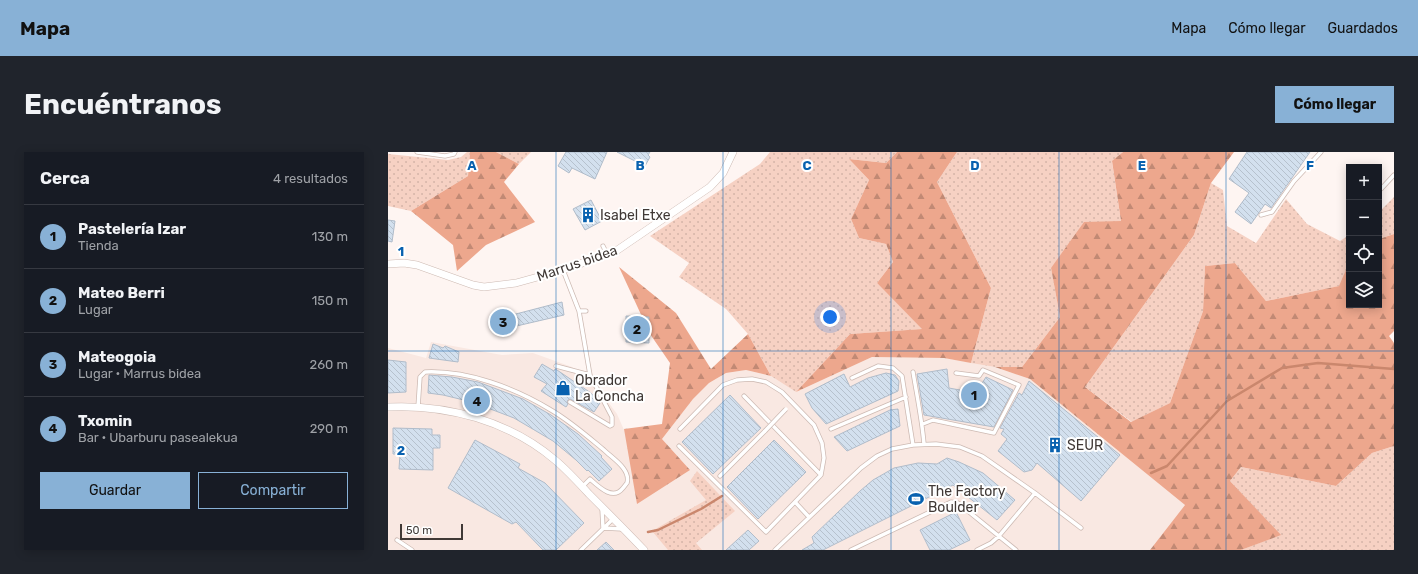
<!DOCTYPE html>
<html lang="es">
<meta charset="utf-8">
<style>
body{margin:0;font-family:Rubik,sans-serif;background:#20242c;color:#f1f3f6}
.controls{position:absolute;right:12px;top:12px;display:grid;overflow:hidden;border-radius:0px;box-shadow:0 2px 10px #0003}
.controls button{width:36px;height:36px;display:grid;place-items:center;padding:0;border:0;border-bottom:1px solid #363941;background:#171b24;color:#f1f3f6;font:20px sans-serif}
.scale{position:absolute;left:12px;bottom:10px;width:63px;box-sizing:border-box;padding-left:4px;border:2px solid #403936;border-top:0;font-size:11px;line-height:14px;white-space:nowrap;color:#403936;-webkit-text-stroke:3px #fff;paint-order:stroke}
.you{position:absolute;left:442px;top:165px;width:14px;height:14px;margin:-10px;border:3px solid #fff;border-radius:50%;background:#1a73e8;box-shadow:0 0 0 6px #1a73e833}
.badge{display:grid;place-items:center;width:26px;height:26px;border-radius:50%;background:#88b1d6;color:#111;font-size:13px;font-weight:700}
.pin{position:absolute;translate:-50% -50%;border:2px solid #fff;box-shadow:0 1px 4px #0006}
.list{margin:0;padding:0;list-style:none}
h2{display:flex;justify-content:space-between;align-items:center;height:52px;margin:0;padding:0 16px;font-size:17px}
h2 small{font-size:13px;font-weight:400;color:#9ea1a6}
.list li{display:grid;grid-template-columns:26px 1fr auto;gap:12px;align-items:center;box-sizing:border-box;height:64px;padding:0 16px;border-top:1px solid #363941}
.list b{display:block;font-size:15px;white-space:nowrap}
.list p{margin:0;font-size:13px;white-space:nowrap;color:#9ea1a6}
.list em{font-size:13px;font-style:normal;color:#9ea1a6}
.actions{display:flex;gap:8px;padding:12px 16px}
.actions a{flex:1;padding:9px 0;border:1px solid #88b1d6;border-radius:0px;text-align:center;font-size:14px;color:#88b1d6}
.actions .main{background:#88b1d6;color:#111}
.icon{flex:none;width:22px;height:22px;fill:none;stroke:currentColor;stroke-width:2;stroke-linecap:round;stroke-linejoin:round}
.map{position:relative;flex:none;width:1006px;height:398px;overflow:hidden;border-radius:0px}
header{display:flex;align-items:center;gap:24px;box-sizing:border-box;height:56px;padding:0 20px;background:#88b1d6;color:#111}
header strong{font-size:19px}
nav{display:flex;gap:22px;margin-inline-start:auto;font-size:14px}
.intro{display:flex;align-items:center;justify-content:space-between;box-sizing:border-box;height:96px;padding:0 24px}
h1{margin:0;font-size:28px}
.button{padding:10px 18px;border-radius:0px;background:#88b1d6;color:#111;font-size:14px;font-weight:700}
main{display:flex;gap:24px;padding:0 24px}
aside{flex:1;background:#171b24;border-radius:0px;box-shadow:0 2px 10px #0003}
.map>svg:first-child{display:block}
.built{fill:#f9e8e2}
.grass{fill:url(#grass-dots)}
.forest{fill:url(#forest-firs)}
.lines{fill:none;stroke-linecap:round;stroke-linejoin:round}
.stream{stroke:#ca876d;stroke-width:2.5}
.building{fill:url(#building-back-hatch);stroke:#b0bcca}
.lane-casing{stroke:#cdbab3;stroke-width:5}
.street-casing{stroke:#cdbab3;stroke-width:8}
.lane{stroke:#fff;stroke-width:3.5}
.street{stroke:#fff;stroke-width:7}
.lane-bridge-casing{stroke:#cdbab3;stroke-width:5;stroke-linecap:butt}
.lane-bridge{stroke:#fff;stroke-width:3.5}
.grid{fill:none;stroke:#0861af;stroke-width:1;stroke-opacity:0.55}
.labels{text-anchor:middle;stroke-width:4;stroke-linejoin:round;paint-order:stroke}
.poi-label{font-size:14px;fill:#403936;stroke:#fff;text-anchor:start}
.street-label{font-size:14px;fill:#403936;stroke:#fff}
.grid-label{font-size:13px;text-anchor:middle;font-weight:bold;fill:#0861af;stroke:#fff;stroke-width:4;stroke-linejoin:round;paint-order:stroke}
</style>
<header>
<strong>Mapa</strong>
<nav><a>Mapa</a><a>Cómo llegar</a><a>Guardados</a></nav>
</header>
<div class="intro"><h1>Encuéntranos</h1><a class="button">Cómo llegar</a></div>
<main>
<aside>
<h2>Cerca<small>4 resultados</small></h2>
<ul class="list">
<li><span class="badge">1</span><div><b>Pastelería Izar</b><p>Tienda</p></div><em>130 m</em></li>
<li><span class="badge">2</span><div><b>Mateo Berri</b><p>Lugar</p></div><em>150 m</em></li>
<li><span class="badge">3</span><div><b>Mateogoia</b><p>Lugar · Marrus bidea</p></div><em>260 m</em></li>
<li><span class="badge">4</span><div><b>Txomin</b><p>Bar · Ubarburu pasealekua</p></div><em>290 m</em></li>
</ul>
<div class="actions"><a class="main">Guardar</a><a>Compartir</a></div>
</aside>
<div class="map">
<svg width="1006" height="398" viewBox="0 0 1006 398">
<defs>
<pattern id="grass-dots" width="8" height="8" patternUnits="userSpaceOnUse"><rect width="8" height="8" fill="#f6d1c3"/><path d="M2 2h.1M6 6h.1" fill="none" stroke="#d4b4a8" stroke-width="1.8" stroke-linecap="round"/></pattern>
<pattern id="forest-firs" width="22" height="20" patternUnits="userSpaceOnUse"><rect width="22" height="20" fill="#eda78d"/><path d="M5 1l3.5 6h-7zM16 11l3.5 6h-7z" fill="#c18974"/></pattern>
<pattern id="building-back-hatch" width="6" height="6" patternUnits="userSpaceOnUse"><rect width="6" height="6" fill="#d3e0ee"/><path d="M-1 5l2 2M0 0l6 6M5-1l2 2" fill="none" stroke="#b6c1cd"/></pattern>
</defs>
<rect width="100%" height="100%" fill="#fef5f2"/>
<!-- built -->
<path class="built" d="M43,190l71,13 31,-2 39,14 22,16 23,31 7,16 66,40 -28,-31 31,-40 16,-16 17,-10 20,-3 25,6 25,16 76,-35 72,1 51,9 35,12 155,126 -35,45h-762v-202l38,10z"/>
<!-- grass -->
<path class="grass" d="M79,0h3l-2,24 -57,35 -23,-5v-52l60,6 13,-3z
M108,0h35l-12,12z
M382,0h127l-11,11 -37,-4 20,21 -18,39 8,19 27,6 7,18 -16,21 46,46 -73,5 -54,58 -25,-16 -23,-42 -22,-25 -47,-32 10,-14 -39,-27 110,-72z
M569,0h166l-11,10 9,59 -70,47 9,49 -38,50h-27l-24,-4 20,-75 -54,-106z
M823,31l12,7 4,36 29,17 30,-44 21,25 33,17 9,-6v28l-9,23 -74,15 -31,-38 -30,3 -2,45 -33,92 -38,19 -47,-35 109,-152z
M1006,45v37l-15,5v-27z
M1006,294v104h-153l39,-15 -50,-54 11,-14 95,19 36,-33z
M309,319l38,40 -39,32 6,7h-34l-16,-19 54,-31 -16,-19z"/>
<!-- forest -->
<path class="forest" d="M82,0h26l23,12 -15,18 31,40 -49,23 -29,26 -4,-26 -42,-34 57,-35z
M509,0h60l-20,30 54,106 -20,75 -27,-5 -72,-1 -76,35 54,-58 72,-5 -45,-46 16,-21 -7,-18 -27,-6 -8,-19 18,-39 -20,-21 37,4z
M735,0h111l-23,31 -17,52 -109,152 46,35 39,-19 33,-92 2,-45 30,-3 31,38 73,-15 10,-23v42h30v-66l15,-5v97l-5,5 5,7v103l-22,7 -36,33 -95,-19 -11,14 51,54 -40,15h-91l35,-45 -155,-126 -35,-12h27l38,-50 -9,-49 33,-46 37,-1 -9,-60z
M231,115l57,46 35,56 37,-35 23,42 -25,-6 -20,3 -17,10 -16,16 -31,40 28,31 -53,34 -13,-75 38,-5 8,-61 -20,-29z"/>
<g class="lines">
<!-- stream -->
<path class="stream" d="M763,321l16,-7 60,-65 55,-33 36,-5 76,6
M260,380l10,-2 43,-21 21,-13"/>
</g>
<!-- building -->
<path class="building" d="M178,0h41l-12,27 -23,-11 -3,5 -11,-7z
M229,0h33l-2,3 2,2 -5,9z
M859,0h63l-39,56 -6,-4 -14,20 -16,-12 14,-19 -20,-14z
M203,48l11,21 -17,9 -12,-21z
M0,68l7,1 -3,21 -4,-1z
M174,150l2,13 -69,16 -3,-13 20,-3z
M238,164l23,1v26l-23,-1z
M45,192l10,4 2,-2 14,6 -1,10 -29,-4z
M0,208l18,2v30l-18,1z
M154,212l12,7 1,-2 2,1 34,23 9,10 -6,9 -24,-13 -3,2 1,3 -2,3 -25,-16 6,-7 -13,-7z
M559,217l2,19 27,5 10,-16 27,13 -19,37 -70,-12 -7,-41z
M498,221l9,2 4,6 -1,10 -72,33 -14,-16 -7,-14 39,-20 6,13 18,-9z
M41,223l23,2 26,5 45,17 28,16 27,19 24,22 -1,1 11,12 -13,12 -11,-11 -1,1 -11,-11 -23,-19 -39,-23 -42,-16 -29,-7 -15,-2z
M641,229l91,74 -39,46 -44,-38 -5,7 -8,2 -26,-21 9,-12 -6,-5 3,-5 -4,-1 19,-35 3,2z
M342,243l31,33 -48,46 -31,-32z
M510,257l2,17 -53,25 -13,-14 56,-27z
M5,276l39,1v6h8v13h-7v22l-34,-1 1,-15h-7z
M87,288l45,24 -2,4 27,15 39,40 -28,27h-13l-27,-28 -4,2 -64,-36z
M386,288l32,32 -48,47 -31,-32z
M559,306l12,4 24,11 32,27 -18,20 -44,-35 -130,65h-21l12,-7 -2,-6 48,-46 13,-11 21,-12 24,-5 19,1z
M568,360l14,28 -21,10h-19l-10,-20z
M360,378l11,11 -10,9h-23z
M218,390l8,8h-17z"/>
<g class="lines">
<defs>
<path id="lane" d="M29,0l28,4 9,-2 1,-2
M991,37h2l13,-14
M873,63l11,-3 22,-31 27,-29
M215,94l4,8
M175,118l16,41 11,64 22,42v8l-2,1 -40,-24
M191,159h7
M168,214l34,9
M525,220c4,24 9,48 11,72
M464,226l26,-12 15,2 9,8 11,69
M30,255l2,-30 5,-5c42,-2 90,16 126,38 19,11 36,26 53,40 8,8 27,19 23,33 -1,1 -3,4 -4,5 -10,13 -24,-1 -33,-9l-8,8
M535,272l10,-4 61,13 25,-48 -36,-15 -4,6 -23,-3
M292,277l43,-44 14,-5 15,-1 14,3 16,10 32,33 8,18 2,15 -3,17
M443,277l75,-32
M291,294l87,86 55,-57 -77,-79
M332,324l45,-45
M407,350l14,15
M214,357l1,19
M215,376l19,1
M9,388l15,10
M193,398l32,-31
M387,398l86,-82 16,-12 15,-7 21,-4 23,-1 24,3 22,9 53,37 46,35
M463,398l100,-48 7,1 58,47
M589,398l14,-7 8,-7 36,-43"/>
<path id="street" d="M0,112l16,-1 13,2 56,20 11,2 32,-4 47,-13 53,-19 94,-64 13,-14 10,-21
M0,255c59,-3 121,14 167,53 12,10 23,22 34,34 19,19 37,37 55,56"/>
</defs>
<!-- lane casing -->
<use href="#lane" class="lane-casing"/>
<!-- street casing -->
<use href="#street" class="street-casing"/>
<!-- lane -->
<use href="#lane" class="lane"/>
<!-- street -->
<use href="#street" class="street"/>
<defs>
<path id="lane-bridge" d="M377,279l21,-22"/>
</defs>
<!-- lane-bridge casing -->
<use href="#lane-bridge" class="lane-bridge-casing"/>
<!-- lane-bridge -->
<use href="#lane-bridge" class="lane-bridge"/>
</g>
<!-- grid -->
<path class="grid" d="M168,0v398M335,0v398M503,0v398M671,0v398M838,0v398M0,199h1006"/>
<!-- icons -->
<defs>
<symbol id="building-bare" viewBox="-9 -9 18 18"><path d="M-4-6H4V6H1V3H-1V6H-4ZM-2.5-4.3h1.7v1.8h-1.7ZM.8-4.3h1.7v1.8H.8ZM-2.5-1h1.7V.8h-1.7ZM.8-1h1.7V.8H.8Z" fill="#0861af" stroke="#fff" stroke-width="2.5" paint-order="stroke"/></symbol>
<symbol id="shop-bare" viewBox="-9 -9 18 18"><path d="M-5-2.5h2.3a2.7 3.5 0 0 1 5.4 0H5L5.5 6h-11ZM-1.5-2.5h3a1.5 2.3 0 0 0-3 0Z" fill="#0861af" stroke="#fff" stroke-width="2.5" paint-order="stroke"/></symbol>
<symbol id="stadium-bare" viewBox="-9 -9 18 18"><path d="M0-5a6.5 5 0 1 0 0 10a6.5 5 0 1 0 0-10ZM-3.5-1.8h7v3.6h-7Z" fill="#0861af" stroke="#fff" stroke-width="2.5" paint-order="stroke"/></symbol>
</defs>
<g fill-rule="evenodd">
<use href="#building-bare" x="189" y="52" width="22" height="22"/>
<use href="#shop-bare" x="164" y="225" width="22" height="22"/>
<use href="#building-bare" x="656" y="282" width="22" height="22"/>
<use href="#stadium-bare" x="517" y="336" width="22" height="22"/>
</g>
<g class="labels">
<!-- poi labels -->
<g class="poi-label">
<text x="212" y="68">Isabel Etxe</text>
<text x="187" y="233">Obrador<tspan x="187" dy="16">La Concha</tspan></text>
<text x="679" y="298">SEUR</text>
<text x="540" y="344">The Factory<tspan x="540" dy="16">Boulder</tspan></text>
</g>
<!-- street labels -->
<g class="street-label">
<text transform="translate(189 111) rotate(-19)" y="5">Marrus bidea</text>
</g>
</g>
<g class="grid-label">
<text x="84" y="18">A</text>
<text x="252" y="18">B</text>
<text x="419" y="18">C</text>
<text x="587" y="18">D</text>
<text x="754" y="18">E</text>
<text x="922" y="18">F</text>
<text x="13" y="104">1</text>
<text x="13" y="303">2</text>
</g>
</svg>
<div class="controls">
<button>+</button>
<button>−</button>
<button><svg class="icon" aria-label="locate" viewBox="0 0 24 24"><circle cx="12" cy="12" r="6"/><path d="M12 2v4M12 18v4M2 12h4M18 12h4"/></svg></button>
<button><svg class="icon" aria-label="layers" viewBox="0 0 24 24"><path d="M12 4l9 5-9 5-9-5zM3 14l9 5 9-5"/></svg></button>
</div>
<div class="scale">50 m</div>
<div class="you"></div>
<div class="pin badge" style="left:586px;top:243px">1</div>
<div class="pin badge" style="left:249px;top:177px">2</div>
<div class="pin badge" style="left:115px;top:170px">3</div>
<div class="pin badge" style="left:89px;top:249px">4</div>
</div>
</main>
